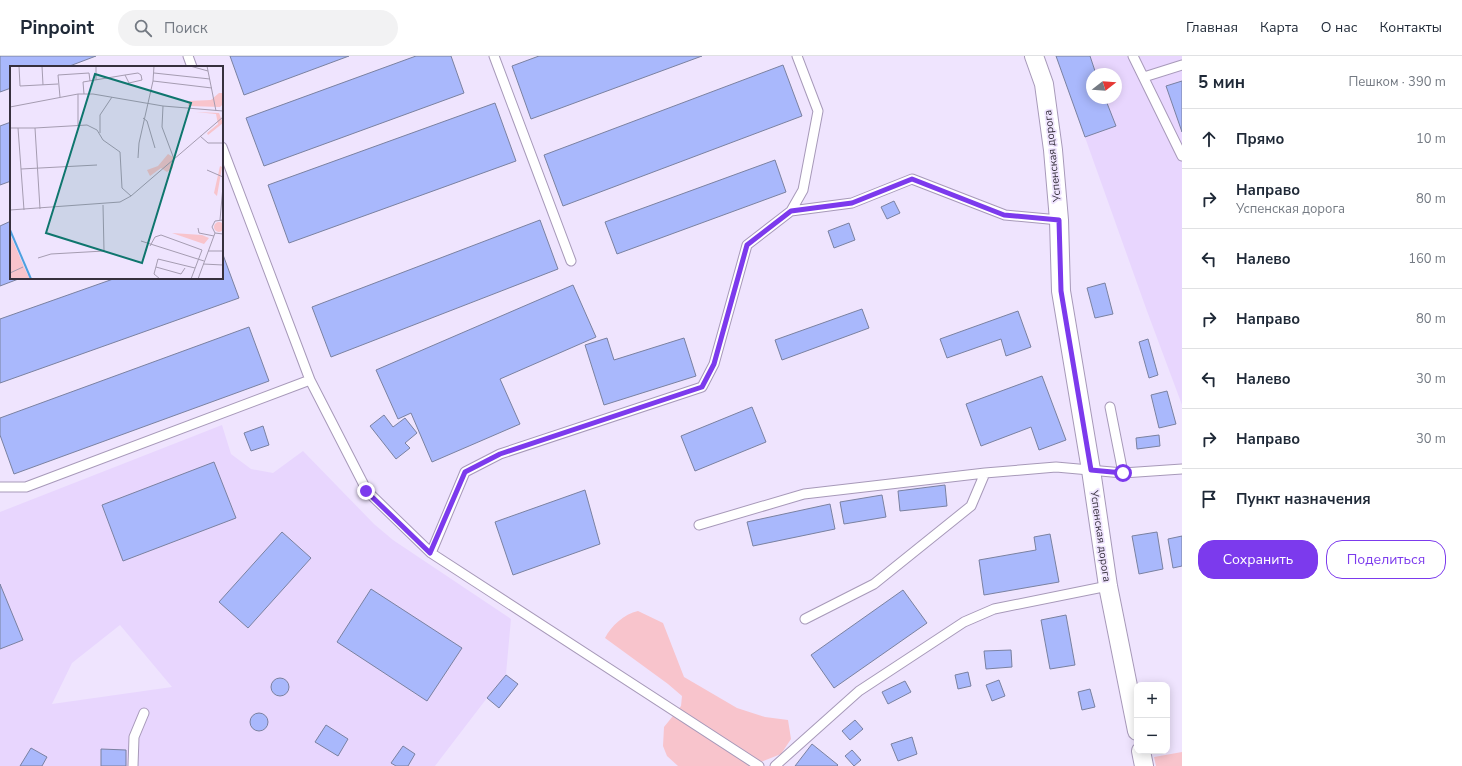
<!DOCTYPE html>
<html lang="ru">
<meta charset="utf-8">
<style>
body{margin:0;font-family:"Nunito Sans",sans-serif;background:#f2f2f3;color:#1f2937}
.controls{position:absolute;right:12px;bottom:12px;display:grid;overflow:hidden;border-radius:8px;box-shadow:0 2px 10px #0003}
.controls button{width:36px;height:36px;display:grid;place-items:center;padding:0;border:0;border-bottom:1px solid #e0e1e3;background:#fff;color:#1f2937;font:20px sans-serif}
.compass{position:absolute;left:1086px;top:12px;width:36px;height:36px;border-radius:50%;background:#fff;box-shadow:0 2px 10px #0003;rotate:73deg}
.stop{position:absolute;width:12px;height:12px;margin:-9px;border:3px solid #7c3aed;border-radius:50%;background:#fff}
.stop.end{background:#7c3aed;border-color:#fff;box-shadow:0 1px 4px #0008}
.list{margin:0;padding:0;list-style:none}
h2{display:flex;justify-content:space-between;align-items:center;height:52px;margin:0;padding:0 16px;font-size:17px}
h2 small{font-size:13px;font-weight:400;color:#747a83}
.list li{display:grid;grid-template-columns:26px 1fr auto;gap:12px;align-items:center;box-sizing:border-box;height:60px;padding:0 16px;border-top:1px solid #e0e1e3}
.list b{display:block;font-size:15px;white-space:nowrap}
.list p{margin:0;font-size:13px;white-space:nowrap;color:#747a83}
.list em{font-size:13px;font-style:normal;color:#747a83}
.actions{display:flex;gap:8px;padding:12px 16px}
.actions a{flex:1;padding:9px 0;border:1px solid #7c3aed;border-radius:16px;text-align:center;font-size:14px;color:#7c3aed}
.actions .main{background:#7c3aed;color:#fff}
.icon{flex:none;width:22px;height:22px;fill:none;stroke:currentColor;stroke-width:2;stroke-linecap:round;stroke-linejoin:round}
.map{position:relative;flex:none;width:1182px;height:710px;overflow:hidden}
header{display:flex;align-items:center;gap:24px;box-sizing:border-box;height:56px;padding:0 20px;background:#fff;border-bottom:1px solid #e0e1e3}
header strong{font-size:19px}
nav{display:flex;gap:22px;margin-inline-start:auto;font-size:14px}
.search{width:280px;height:36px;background:#f2f2f3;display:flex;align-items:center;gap:10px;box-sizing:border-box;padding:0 14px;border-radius:22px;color:#747a83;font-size:15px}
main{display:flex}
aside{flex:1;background:#fff}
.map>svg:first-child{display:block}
.built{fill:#e8d6fe;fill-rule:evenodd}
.green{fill:#f8c4cc}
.building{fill:#a9b8fc;stroke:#7a81a0}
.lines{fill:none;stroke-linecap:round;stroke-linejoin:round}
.service-casing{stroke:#a799b9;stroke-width:11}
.minor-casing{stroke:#a799b9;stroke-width:20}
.service{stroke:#fff;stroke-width:9}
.minor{stroke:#fff;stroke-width:18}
.route{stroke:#7c3aed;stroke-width:5}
.labels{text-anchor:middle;stroke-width:3.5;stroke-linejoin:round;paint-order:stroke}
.street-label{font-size:11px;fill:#36303d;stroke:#efe4fe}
.inset-river{fill:none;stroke:#4da0df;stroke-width:2}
.inset-road{fill:none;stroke:#a59cb1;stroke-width:1}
.view{fill:#0f766e;fill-opacity:0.15;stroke:#0f766e;stroke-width:2}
.inset-edge{fill:none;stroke:#36303d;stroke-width:2}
</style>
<header>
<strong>Pinpoint</strong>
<div class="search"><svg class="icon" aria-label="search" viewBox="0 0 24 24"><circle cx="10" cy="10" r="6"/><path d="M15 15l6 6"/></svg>Поиск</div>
<nav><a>Главная</a><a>Карта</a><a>О нас</a><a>Контакты</a></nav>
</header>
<main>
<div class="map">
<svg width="1182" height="710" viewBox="0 0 1182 710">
<rect width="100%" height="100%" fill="#efe4fe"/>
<!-- built -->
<path class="built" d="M1056,0h126v349l-35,-94zM1092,18h24v24h-24z
M222,369l9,29 20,15 22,4 30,-22 71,73 19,16 118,79 -5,55 12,10 -19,24 -12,-10 -52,68h-435v-254zM120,569l52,62 -120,17 20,-41z"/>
<!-- green -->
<path class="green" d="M638,555l25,12 21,54 53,31 28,9 23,3 3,19 -10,15 -30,12h-73l-11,-10 -4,-10 1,-19 17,-21 1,-10 -14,-12 -63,-46c6,-12 19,-24 33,-27z
M1182,696v14h-26l-2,-9z"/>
<!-- building -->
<path class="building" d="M0,0h96l-29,11h-56v21l-11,4z
M230,0h119l-105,39z
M416,0h35l13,37 -200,73 -18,-48z
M539,0h163l-171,63 -19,-53z
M1056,0h34l6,18h-4v24h13l11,28 -31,11z
M783,9l19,51 -239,90 -19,-51z
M1182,25v51l-16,-46z
M495,47l21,58 -227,82 -21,-58z
M11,66v59l-11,4v-59z
M775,104l11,32 -169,62 -12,-32z
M894,145l6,12 -13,6 -6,-12z
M540,164l18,49 -227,88 -19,-50z
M11,165v57h10l-21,8v-60z
M849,167l6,17 -21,8 -6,-17z
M222,196l17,46 -239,85v-64l116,-41h106z
M1105,227l8,31 -18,4 -8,-30z
M573,229l23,52 -96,42 20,45 -88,38 -21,-49 -13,6 -22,-49z
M862,253l7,19 -87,32 -7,-20z
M1018,255l13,36 -25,9 -5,-17 -54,19 -7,-19z
M249,271l20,54 -255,93 -14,-39v-17z
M607,282l7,22 70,-22 12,38 -92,29 -19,-60z
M1148,283l10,36 -9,3 -10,-36z
M1042,320l24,64 -27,10 -8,-23 -50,19 -15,-42z
M1167,335l9,33 -17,4 -8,-33z
M752,351l14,35 -71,29 -14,-35z
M384,359l9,12 12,-9 12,15 -12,10 5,5 -14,11 -26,-33z
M263,370l6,19 -18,6 -7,-18z
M1159,379l1,11 -23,3 -1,-11z
M214,406l22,56 -113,43 -21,-56z
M945,429l2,21 -47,5 -2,-20z
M585,434l15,54 -87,31 -18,-53z
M882,439l4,22 -42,7 -4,-22z
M830,448l5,25 -82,17 -6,-24z
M282,476l29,26 -63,70 -29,-26z
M1157,476l6,37 -24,5 -7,-38z
M1050,478l9,48 -75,13 -5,-35 57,-10 -2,-13z
M1182,480v30l-9,2 -5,-29z
M0,528l23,56 -23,9z
M371,533l91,59 -35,53 -90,-59z
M903,534l24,33 -93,65 -23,-33z
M1066,559l9,50 -25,4 -9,-49z
M1011,594l1,17 -26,2 -2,-18z
M968,616l3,14 -13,3 -3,-14z
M506,619l12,9 -19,24 -12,-10z
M271 631a9 9 0 1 1 18 0a9 9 0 1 1-18 0Z
M999,624l6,16 -13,5 -6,-16z
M905,625l6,11 -23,12 -6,-12z
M1090,633l5,18 -13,3 -4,-18z
M250 666a9 9 0 1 1 18 0a9 9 0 1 1-18 0Z
M855,664l8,9 -13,11 -8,-9z
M326,669l22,14 -10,17 -23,-14z
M912,681l5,17 -19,7 -7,-17z
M812,688l26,21 -1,1h-42z
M403,690l12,8 -7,12h-12l-5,-3z
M31,692l16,9 -5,9h-22z
M101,693l25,1v16h-25z
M852,694l9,10 -7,6 -9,-10z"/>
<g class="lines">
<defs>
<path id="service" d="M188,0l4,11
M494,0l77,205
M1133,0l49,100
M1144,21l38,-12
M222,91l88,233 57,111 64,62 328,213
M791,155l61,-8 60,-24 93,36 54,5
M1110,351l13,66
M0,431h26l284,-107
M699,469l105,-31 181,-21 71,-6 67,6 59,-4
M431,497l34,-81 35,-18 202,-67 12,-23 33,-119 44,-34 12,-21 15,-79 -21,-55
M805,563l69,-35 97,-78 14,-33
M133,710l1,-29 10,-24
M775,710l84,-75 105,-69 30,-13 114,-23"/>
<path id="minor" d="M1034,0l10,28 9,66 6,70 2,71 30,179 17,116 29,145
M1141,695l3,15"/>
</defs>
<!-- service casing -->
<use href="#service" class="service-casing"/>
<!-- minor casing -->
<use href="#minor" class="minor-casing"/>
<!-- service -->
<use href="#service" class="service"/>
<!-- minor -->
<use href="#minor" class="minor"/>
</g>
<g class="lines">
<!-- route -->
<path class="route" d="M366,435l64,62 35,-81 35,-18 202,-67 12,-23 33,-119 44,-34 61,-8 60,-24 92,36 55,5 2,71 30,179 32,3"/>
</g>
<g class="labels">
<!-- street labels -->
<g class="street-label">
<text transform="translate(1052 100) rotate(-96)" y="4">Успенская дорога</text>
<text transform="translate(1101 480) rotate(82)" y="4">Успенская дорога</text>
</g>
</g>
<!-- overview -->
<g transform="translate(10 10)">
<rect width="213" height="213" fill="#efe4fe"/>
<path d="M209,27h4v11l-3,3 -32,-1 1,-5 22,-1zM186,46l23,1 4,10 -15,12 -1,-2 11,-9 -2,-10zM158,88l5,3v11l-6,4 -6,-4 -11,8 -3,-6 11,-4zM210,100l2,1 -5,29 -3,-3zM204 161a5 5 0 1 1 10 0a5 5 0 1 1-10 0ZM162,167l30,2 7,3 -5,6zM0,168l15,35 5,10h-20z" fill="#f8c4cc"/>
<path class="inset-river" d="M0,164l21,49"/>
<path class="inset-road" d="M9,0l1,20 38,-2M32,0l1,19M86,0v14M180,0l18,5M197,0l9,45M144,7l56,6M143,15l59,7M68,28v32M74,28l-1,-12 42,-7 13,-2 3,2 1,5 -13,3 -4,-8M50,31l-2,-22 31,-2 1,8M153,40l-1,21 12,32M0,41l68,-13h15l70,12 60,5M133,52l4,3 8,27M1,62h24l5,81M8,62l6,82M25,62l52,-3 10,5 6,10 17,12 2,36 9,8M90,67v-18l12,-18M190,70l8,7h15M128,92l1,-15 14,-62 1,-15M11,103l76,-4M197,104l16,7M0,144l110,-8 11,-6 92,-79M210,154l3,-34M213,154l-8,1 -3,6 3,6 8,1M188,162l1,5 15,3M131,175l63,20M140,180l5,-9 6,-2 41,15 -11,29M198,185h15M28,192l13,-4 53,-3 -1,-46M193,198l20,1M146,201l25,7 4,-6M0,207l13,-6M150,213l-6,-5 4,-15 37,9M188,213l17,-46"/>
<path class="view" d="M85,8l96,29 -49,160 -96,-30z"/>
<rect width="213" height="213" class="inset-edge"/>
</g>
</svg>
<div class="controls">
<button>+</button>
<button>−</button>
</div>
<svg class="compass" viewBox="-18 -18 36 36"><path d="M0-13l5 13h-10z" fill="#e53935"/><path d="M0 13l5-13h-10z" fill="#747a83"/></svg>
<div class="stop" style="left:1123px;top:417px"></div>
<div class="stop end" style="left:366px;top:435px"></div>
</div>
<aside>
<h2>5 мин<small>Пешком · 390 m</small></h2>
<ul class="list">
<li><svg class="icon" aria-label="ahead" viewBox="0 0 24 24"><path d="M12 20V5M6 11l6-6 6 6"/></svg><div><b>Прямо</b></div><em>10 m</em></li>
<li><svg class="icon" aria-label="right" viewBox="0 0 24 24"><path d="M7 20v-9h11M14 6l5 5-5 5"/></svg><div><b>Направо</b><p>Успенская дорога</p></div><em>80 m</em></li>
<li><svg class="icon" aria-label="left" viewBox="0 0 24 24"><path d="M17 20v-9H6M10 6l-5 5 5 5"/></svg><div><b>Налево</b></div><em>160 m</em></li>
<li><svg class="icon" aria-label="right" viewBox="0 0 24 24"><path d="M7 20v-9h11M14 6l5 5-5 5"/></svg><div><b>Направо</b></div><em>80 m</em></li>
<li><svg class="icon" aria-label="left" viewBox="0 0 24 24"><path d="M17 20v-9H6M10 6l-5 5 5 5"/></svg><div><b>Налево</b></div><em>30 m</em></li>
<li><svg class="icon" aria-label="right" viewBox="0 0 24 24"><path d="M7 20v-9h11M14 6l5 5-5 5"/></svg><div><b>Направо</b></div><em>30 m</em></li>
<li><svg class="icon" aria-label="arrive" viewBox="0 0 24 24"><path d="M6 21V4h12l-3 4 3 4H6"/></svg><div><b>Пункт назначения</b></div></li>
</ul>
<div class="actions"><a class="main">Сохранить</a><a>Поделиться</a></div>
</aside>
</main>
